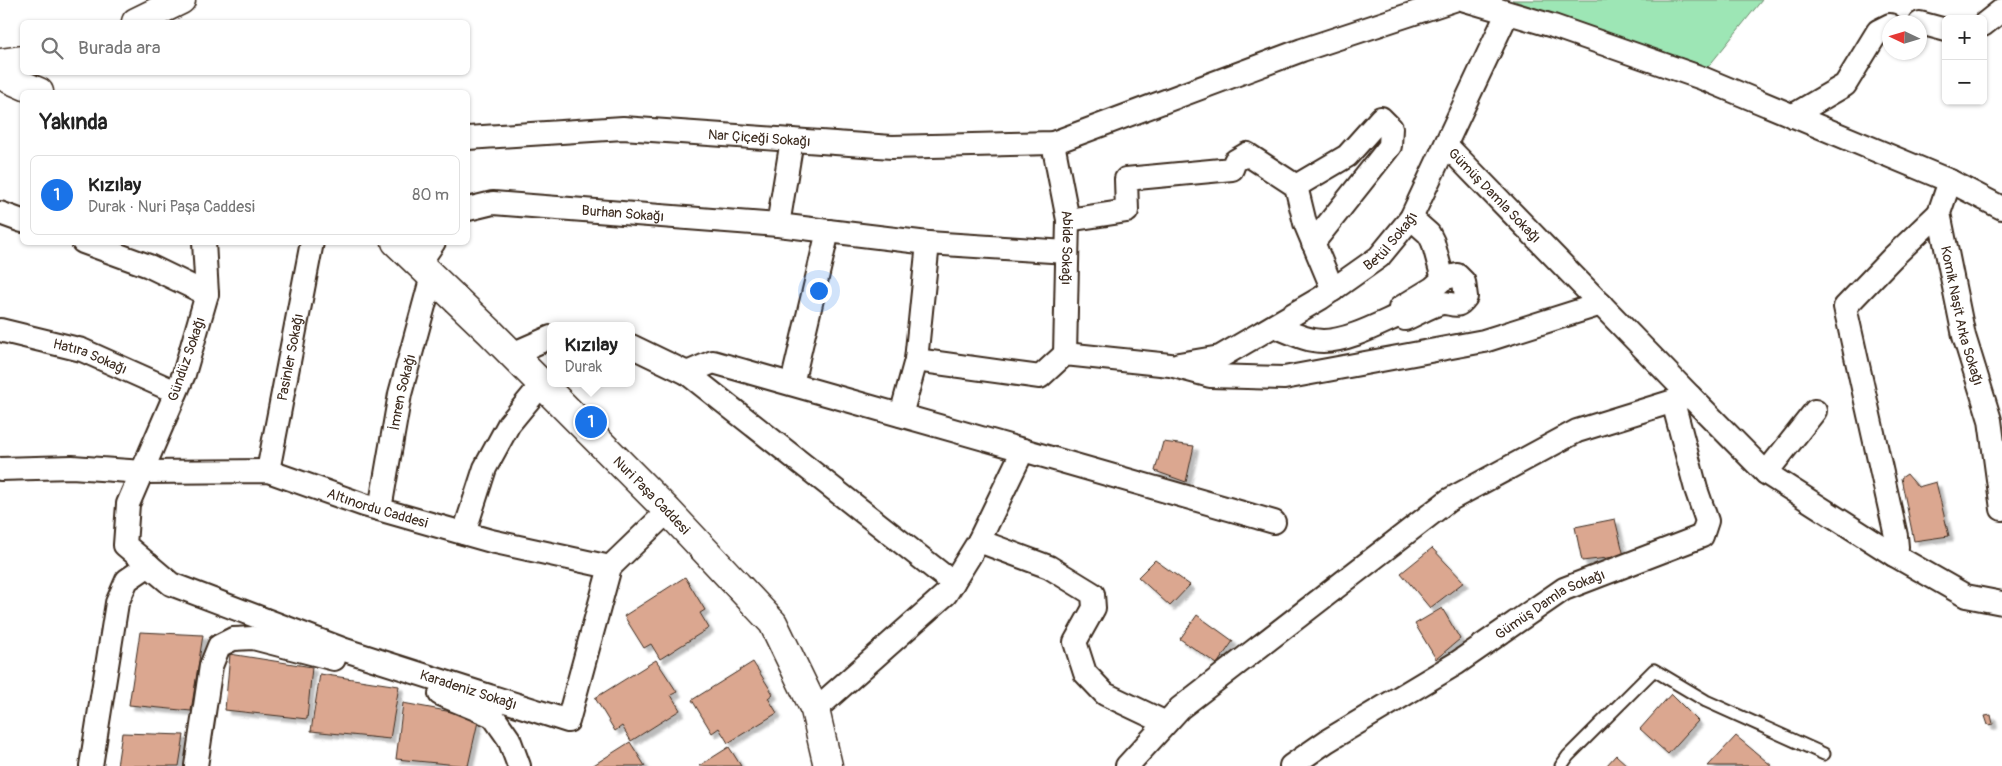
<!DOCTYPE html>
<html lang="tr">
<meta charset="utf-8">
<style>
body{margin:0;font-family:Pangolin,sans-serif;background:#f2f2f2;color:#222}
.controls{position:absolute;right:15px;top:15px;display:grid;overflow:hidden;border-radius:8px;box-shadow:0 1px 4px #0004}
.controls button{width:45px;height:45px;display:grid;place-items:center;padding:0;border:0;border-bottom:1px solid #e0e0e0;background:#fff;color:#222;font:25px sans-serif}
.compass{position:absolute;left:1882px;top:15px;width:45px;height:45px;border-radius:50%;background:#fff;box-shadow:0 1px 4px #0004;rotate:274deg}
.you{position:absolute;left:818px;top:290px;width:18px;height:18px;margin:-12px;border:4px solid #fff;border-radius:50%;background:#1a73e8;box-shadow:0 0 0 8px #1a73e833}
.badge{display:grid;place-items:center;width:32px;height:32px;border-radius:50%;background:#1a73e8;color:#fff;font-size:16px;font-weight:700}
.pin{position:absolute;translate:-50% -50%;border:2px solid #fff;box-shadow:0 1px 5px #0006}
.popup{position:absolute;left:547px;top:322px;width:88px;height:65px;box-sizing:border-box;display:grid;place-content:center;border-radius:8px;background:#fff;filter:drop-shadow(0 1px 4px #0005);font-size:16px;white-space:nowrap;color:#767676}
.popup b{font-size:19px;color:#222}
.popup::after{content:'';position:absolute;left:50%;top:100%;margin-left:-10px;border:10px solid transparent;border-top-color:#fff}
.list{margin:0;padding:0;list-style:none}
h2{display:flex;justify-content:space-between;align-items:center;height:65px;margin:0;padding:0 20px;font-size:21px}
h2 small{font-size:16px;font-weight:400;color:#767676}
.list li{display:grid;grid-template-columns:32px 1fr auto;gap:15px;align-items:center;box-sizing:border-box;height:80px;margin:0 10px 10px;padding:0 10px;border:1px solid #e0e0e0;border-radius:8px}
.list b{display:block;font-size:19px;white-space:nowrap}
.list p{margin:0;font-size:16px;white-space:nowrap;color:#767676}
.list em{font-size:16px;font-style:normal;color:#767676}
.icon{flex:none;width:28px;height:28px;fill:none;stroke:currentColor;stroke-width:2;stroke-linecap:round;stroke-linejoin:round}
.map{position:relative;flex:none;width:2002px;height:766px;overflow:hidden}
.search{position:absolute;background:#fff;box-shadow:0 1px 4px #0004;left:20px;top:20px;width:450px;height:55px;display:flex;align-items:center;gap:12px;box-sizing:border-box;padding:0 18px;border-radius:8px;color:#767676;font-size:19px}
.panel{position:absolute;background:#fff;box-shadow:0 1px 4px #0004;left:20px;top:90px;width:450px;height:155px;border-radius:8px}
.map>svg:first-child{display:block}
.green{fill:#9de6b5;stroke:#6c886a}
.building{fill:#dba790;stroke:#3b2a1e;filter:url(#shadow)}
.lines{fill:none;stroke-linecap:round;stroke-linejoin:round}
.lane-casing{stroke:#3b2a1e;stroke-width:15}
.street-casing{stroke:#3b2a1e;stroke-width:26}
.secondary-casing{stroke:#3b2a1e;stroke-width:31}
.lane{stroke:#fff;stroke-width:11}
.street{stroke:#fff;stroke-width:22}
.secondary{stroke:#fff;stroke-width:28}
.labels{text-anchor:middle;stroke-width:4.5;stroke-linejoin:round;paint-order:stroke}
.street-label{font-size:14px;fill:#3b2a1e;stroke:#fff}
</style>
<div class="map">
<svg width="2002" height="766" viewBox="0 0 2002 766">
<defs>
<filter id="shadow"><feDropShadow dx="4.5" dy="4.5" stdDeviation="1" flood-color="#0004"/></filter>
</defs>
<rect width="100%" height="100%" fill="#fff"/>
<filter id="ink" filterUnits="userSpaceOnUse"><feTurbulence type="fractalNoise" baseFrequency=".02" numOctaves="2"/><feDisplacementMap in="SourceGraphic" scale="10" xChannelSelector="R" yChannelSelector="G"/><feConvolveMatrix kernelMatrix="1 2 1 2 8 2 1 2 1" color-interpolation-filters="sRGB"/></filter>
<g filter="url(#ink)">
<!-- green -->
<path class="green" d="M1512,0h250l-54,67z"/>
<!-- building -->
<path class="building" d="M1163,442l31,4 -8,36 -31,-11z
M1907,474l11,13 18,-5 13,54 -35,5 -13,-63z
M1615,519l9,37 -42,5 -7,-34z
M1432,548l32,34 -34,26 -29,-35z
M1155,560l35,25 -20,21 -32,-29z
M685,577l20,33 -5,3 9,15 -49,31 -9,-15 -7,4 -20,-32z
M1442,608l18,31 -24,20 -21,-35z
M1197,615l36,26 -16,23 -37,-25z
M140,632l63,3 -12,76 -62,-6z
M230,654l82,13 -5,52 -82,-9z
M656,660l21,32 -6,3 9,15 -49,31 -9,-15 -7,5 -20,-33z
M753,662l20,32 -5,4 9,15 -49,30 -9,-15 -7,5 -20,-33z
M320,674l79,12 -9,53 -79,-8z
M1671,694l27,27 -30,33 -28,-25z
M403,703l76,14 -11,49 -72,-7z
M1991,715l2,9 -5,1 -3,-9z
M122,733l62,2 -5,31h-62z
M1736,736l36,30h-64z
M630,742l15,24h-53z
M729,747l12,19h-42z
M1616,755l12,11h-22z"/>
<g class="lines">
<defs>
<path id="lane" d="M1561,766l7,-10 86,-86 52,31 118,53"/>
<g id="street">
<path d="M1465,0l88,26 149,52 248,103 52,27"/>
<path d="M1920,23l26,7"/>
<path d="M1983,25l19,-15"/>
<path d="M1792,116l53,-31 33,-54 12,-6"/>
<path id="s1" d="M468,138l155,-10 269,19 161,-4 249,-93 152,-50"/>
<path d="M792,140l-14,85 150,18 139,9"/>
<path id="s2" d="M1053,143l15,77 -3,134"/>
<path id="s3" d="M1446,145l244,251"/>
<path id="s4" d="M1950,181l-11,32 25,123 26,84 12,89"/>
<path d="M1296,186l51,-30 34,-38 10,10 -1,18 -77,97"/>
<path id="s5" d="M468,209l25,-6 285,22"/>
<path d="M0,213l22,8"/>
<path d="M1068,220l59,-9 -1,-32 106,-10 3,-8 12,-7 49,32 9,37 28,67"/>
<path d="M83,242l66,24 58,28"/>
<path id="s6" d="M204,242l3,52 -23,80 -56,130 -3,41 46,39 174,66 223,71 42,-154 58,-56"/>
<path d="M419,264l15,-22"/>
<path d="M1402,314l-2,-6 33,-20 10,-9"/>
<path d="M1274,326c16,6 32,15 49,15 25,0 56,-17 79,-27l3,5c10,-4 27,-14 37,-16 11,-1 14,8 24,-6l-2,-15 -7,-7 -14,4 -10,-37 -4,-8 -18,-16"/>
<path id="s7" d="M0,330l82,20 94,42"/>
<path d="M631,346l56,27 266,210"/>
<path d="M512,354l39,-17"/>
<path d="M916,360l124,17 25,-23 105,11 40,11 74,2 200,-37 117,-37"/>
<path id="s8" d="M1179,364l41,-7 101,-59 58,-41 32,-39 96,-204"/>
<path d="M687,373l26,-11 310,88 -44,91 -33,53 -131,116"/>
<path d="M792,384l36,-153"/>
<path d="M901,415l15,-55 12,-117"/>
<path d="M1023,450l251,72"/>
<path id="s9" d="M0,469l72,-2 71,5 125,-1 96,34 127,36 119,26"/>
<path id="s10" d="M268,471l44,-229"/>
<path d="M1766,473l49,-62"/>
<path id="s11" d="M380,509l20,-115 32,-118"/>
<path d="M464,533l21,-65 24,-44 33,-40"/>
<path d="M979,541l70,26 44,27 1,14 -19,34 10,31 20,21 61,29"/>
<path d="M1894,555l3,-8 -1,-11 -51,-229 48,-50 46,-44"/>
<path d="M440,694l53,22 16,23 10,27"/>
<path d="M91,766l26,-163 10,-23 22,-15"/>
<path d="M196,766l15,-100 8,-20 14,-7 20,-1 81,21"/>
<path d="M1127,766l53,-58 269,-208 128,-69 113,-35 76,77 128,82 72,41 36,7"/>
<path id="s12" d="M1291,766l36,-25 130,-78 107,-74 138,-53 5,-15 -11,-32 -23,-87"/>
</g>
<g id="secondary">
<path d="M136,22l45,-22"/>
<path d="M0,63l22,-3"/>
<path d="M0,75l39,17"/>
<path id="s13" d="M396,242l94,90 178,179 105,112 42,87 13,56"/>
</g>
</defs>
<!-- lane casing -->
<use href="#lane" class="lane-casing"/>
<!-- street casing -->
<use href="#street" class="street-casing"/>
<!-- secondary casing -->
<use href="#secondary" class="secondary-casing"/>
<!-- lane -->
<use href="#lane" class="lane"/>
<!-- street -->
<use href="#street" class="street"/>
<!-- secondary -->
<use href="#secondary" class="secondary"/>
</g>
</g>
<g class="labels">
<!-- street labels -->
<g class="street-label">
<text dy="5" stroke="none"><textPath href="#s1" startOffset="292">Nar Çiçeği Sokağı</textPath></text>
<text dy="5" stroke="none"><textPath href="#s3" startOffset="70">Gümüş Damla Sokağı</textPath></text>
<text dy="5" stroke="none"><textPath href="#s5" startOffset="156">Burhan Sokağı</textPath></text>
<text dy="5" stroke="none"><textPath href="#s8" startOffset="249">Betül Sokağı</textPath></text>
<text dy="5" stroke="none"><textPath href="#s2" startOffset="106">Abide Sokağı</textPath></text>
<text dy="5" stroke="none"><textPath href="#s4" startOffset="139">Komik Naşit Arka Sokağı</textPath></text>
<text dy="5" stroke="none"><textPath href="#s7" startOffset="94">Hatıra Sokağı</textPath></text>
<text dy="5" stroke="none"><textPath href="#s10" startOffset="116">Pasinler Sokağı</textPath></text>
<text transform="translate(186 359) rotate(-71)" y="5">Gündüz Sokağı</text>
<text dy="5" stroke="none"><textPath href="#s11" startOffset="119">İmren Sokağı</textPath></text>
<text dy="5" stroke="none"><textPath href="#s13" startOffset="360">Nuri Paşa Caddesi</textPath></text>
<text dy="5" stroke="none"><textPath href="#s9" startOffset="384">Altınordu Caddesi</textPath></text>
<text dy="5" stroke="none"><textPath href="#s12" startOffset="306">Gümüş Damla Sokağı</textPath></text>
<text dy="5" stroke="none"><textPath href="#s6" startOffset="694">Karadeniz Sokağı</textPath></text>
</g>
</g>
</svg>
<div class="controls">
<button>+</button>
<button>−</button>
</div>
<svg class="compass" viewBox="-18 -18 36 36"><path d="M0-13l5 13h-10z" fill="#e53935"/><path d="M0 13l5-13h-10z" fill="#767676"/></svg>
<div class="you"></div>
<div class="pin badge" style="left:591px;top:422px">1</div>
<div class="popup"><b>Kızılay</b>Durak</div>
<div class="search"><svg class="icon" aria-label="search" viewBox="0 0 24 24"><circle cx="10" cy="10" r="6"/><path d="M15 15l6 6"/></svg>Burada ara</div>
<section class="panel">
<h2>Yakında<small></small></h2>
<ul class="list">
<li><span class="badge">1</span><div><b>Kızılay</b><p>Durak · Nuri Paşa Caddesi</p></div><em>80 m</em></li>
</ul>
</section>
</div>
